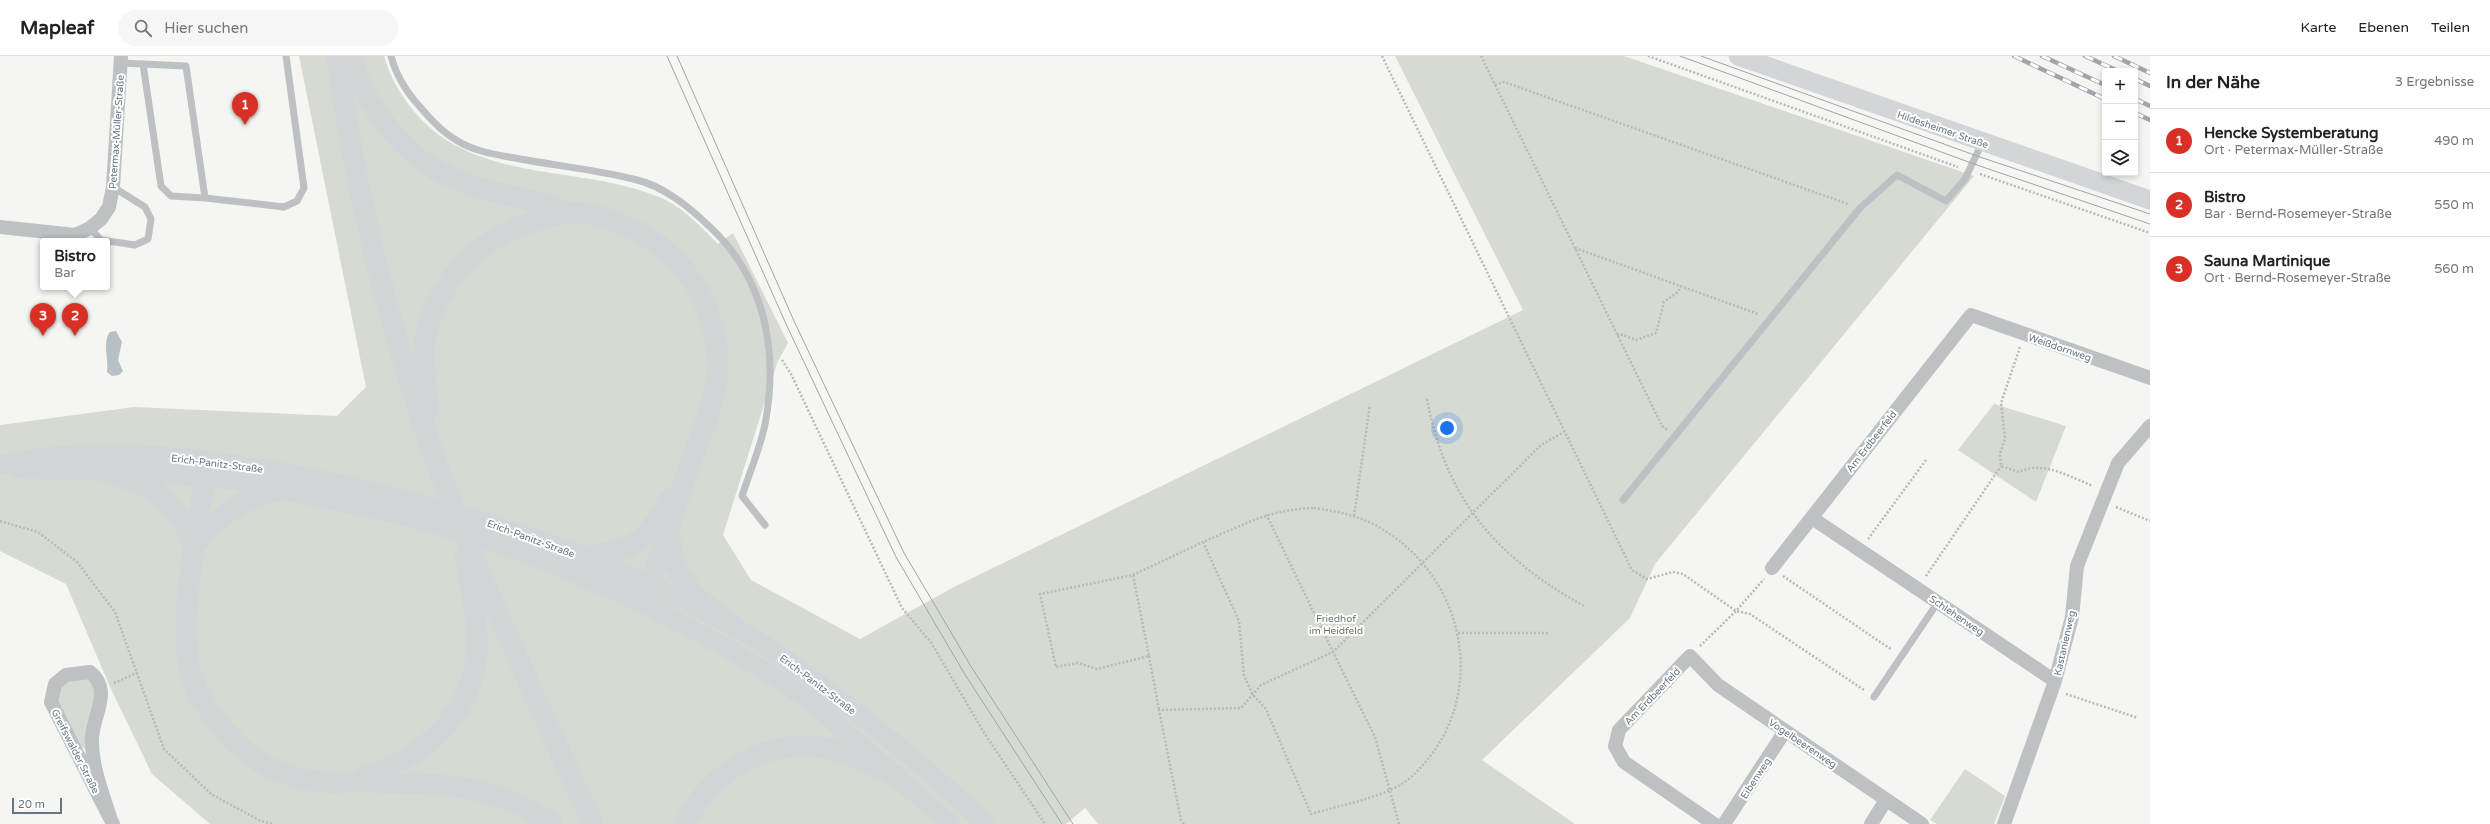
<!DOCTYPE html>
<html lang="de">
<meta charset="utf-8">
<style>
body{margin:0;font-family:"Varela Round",sans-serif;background:#f6f6f6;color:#222}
.controls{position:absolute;right:12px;top:12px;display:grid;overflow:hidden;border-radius:4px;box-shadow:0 2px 6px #0003}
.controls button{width:36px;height:36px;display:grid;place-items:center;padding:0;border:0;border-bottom:1px solid #e0e0e0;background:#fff;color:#222;font:20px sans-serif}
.scale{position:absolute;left:12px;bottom:10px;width:50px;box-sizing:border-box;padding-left:4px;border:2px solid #677680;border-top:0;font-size:11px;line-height:14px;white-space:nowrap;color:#677680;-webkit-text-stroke:3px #fff;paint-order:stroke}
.you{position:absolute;left:1447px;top:372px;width:14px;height:14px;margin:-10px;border:3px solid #fff;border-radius:50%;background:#1a73e8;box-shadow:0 0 0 6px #1a73e833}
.badge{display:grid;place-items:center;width:26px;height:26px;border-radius:50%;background:#d93025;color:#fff;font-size:13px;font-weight:700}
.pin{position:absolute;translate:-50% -33px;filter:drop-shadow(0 1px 2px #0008)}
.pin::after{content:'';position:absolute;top:21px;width:14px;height:12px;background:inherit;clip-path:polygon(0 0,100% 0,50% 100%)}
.popup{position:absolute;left:40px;top:182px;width:70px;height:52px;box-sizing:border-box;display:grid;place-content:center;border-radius:4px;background:#fff;filter:drop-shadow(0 1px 3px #0005);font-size:13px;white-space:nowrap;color:#767676}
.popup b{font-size:15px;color:#222}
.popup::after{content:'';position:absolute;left:50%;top:100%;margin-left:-8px;border:8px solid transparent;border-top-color:#fff}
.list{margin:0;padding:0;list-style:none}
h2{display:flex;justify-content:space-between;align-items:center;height:52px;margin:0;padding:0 16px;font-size:17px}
h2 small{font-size:13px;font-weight:400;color:#767676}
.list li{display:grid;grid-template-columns:26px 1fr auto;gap:12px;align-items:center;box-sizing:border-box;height:64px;padding:0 16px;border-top:1px solid #e0e0e0}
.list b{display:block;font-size:15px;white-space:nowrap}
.list p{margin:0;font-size:13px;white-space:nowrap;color:#767676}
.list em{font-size:13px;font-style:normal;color:#767676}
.icon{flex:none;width:22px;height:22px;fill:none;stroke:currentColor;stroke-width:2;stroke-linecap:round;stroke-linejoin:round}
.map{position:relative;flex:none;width:2150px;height:768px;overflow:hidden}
header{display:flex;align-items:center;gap:24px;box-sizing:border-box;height:56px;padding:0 20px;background:#fff;border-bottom:1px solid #e0e0e0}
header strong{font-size:19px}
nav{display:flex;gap:22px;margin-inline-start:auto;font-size:14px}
.search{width:280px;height:36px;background:#f6f6f6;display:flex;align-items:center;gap:10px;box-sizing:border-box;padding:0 14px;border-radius:22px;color:#767676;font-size:15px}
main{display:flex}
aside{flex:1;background:#fff}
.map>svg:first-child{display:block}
.green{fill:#d5dad2}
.water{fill:#b6c1c5}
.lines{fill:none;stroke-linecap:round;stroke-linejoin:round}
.path{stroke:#b7babc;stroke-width:2.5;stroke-dasharray:2 2;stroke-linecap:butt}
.lane{stroke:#bdc1c4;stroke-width:7}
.street{stroke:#bdc1c4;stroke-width:14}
.secondary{stroke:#d2d6d9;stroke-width:19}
.primary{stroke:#d2d6d9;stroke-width:21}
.tram{stroke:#9fa5a9;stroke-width:1}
.rail-casing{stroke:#9fa5a9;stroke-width:4.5}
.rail{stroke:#fff;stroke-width:3;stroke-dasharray:9;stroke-linecap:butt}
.labels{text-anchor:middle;stroke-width:4;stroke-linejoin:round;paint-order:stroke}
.street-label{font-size:10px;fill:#677680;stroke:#fff}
.park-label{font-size:10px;fill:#697865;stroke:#fff}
</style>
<header>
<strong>Mapleaf</strong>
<div class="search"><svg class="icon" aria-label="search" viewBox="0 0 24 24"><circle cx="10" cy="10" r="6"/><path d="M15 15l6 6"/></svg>Hier suchen</div>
<nav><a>Karte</a><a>Ebenen</a><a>Teilen</a></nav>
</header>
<main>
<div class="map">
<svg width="2150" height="768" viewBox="0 0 2150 768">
<rect width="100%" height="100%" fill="#f5f5f2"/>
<!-- green -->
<path class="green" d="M299,0h85c5,19 16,38 28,53 61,76 164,54 247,88 23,9 42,30 59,47l15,-11 55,110 -11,20 -54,172 28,45 109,59 94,-52 569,-277 -128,-254h229l350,120 -319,388 -25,54 -148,142 93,64h-477l-13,-16 -19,16h-856l-58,-50 -41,-85 -45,-105 -66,-33v-126l134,-18 203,9 29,-29z
M1994,348l72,22 -30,76 -78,-52z
M66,619l32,3 -6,59 -7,12 -15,-10 -19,-37z
M1965,713l40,27 -11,28h-57l-7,-4z"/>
<!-- water -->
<path class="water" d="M116,275l6,11 -4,18 5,11 -4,4 -7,1 -5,-4c2,-13 -5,-30 3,-40z"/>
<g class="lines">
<!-- path -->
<path class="path" d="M1382,0l250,514 15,9 26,-7 10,2 53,37 14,3 114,76
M1481,0l181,370 5,4
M1648,0l310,111
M1495,29l9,-3 344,122
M1980,118l170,59
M1575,192l183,66
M1617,279l3,-1 16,6 20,-7 8,-31 14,-10 3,-6
M2020,291l-19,56 4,36 -5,15 1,12 18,6c24,-12 51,5 74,14
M782,304l9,14 111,234 30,36 51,87 62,93
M1427,343c19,101 69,158 157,207
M2116,451l34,14
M1314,452c21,3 42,7 61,17 94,50 117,178 37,251 -22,21 -72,29 -101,38l-45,-105 -13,-14 -9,-19 -5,-55 -36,-79c40,-17 67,-33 111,-34z
M1354,460l16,-111
M0,465l38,11 39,30 38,50 49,137 47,45 50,27 12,3
M1868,483l58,-79
M1133,519l16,81 -52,13 -19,-6 -22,4 -16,-73 93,-19 70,-33
M1783,520l109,74
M1926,520l75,-110
M1458,577h91
M1700,590l36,-35 28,-32
M1149,600l10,54
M114,627l23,-10
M2066,638l72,24
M1184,768l-3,-4 -22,-110 82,-2 20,-23 72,-33 -67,-138
M1399,768l-24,-87 -42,-85 208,-207 23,-13"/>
<!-- lane -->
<path class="lane" d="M391,0c5,19 17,38 30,52 10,12 21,24 35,32 18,12 43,15 64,19 38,7 79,11 117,21 28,7 52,27 73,47 54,50 68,121 56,192 -4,25 -16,52 -24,77l23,29
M120,7l66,3 19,132 -34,-2 -10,-10 -18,-122
M205,142l79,9 13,-6 7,-13 -18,-132
M90,172l11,12 34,5 13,-6 3,-20 -6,-12 -32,-20
M1623,444l237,-292 37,-33 49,26 19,-22 17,-36
M1874,641l64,-95"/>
<!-- street -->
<path class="street" d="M0,171l75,8 15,-7 11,-9 8,-12 4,-20 8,-131
M1812,462l243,163
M1772,512l199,-253 179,63
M111,764c-8,-26 -20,-54 -19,-82 1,-23 21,-48 -2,-66l-24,3 -11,9 -4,18 62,122
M1714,768l-90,-62 -9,-16 4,-16 71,-74 28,29 204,139
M1724,768l61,-93
M1871,768l15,-24
M2004,768l51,-143 17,-64 5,-51 41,-103 32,-37"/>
<!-- secondary -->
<path class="secondary" d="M1738,0l412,144
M0,409c16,-3 32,-6 48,-8 86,-9 176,3 260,20 149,30 297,78 430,152 41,23 78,52 115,81 46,36 91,73 132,114
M19,413l139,4 83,8 151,32 85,23 66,24 97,42 87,46 33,20 51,33 139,123"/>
<!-- primary -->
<path class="primary" d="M337,0c18,137 53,274 98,404 10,27 22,54 32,80 39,96 83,190 126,284
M350,0c16,49 48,94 94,118 29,15 59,20 90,27 13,2 24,9 36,11 8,2 16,1 23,3 44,10 85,37 106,77 11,21 18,45 19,69 1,39 -19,75 -31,112 -13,37 -23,74 -37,111
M428,354c-2,-18 -4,-36 -4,-55 1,-53 40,-104 88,-125 18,-9 39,-13 58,-18
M105,415c52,18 65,23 90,74
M205,421c-8,54 -28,145 -14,197 7,25 23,46 41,65 24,25 55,40 90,43 11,2 23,0 34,0 71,2 136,-2 196,42
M670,479c2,51 32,66 68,94
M195,488c27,-31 46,-45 87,-54
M582,501c54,-8 61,-12 89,-59
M363,722c61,-22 110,-61 114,-131 1,-26 -7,-63 -12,-90
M685,768c22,-51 86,-88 142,-76 25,6 48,17 70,28"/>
<!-- tram -->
<path class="tram" d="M667,0l119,268 110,233 68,116 98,151
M677,0l117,265 110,232 68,115 101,156
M1680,0l294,108 176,60
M1701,0l276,100 173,58"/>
<defs>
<path id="rail" d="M2014,0l91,43
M2042,0l63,29
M2085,0l33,15
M2114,0l36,17
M2135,23l15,7
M2135,43l15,7
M2135,57l15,7"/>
</defs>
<!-- rail casing -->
<use href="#rail" class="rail-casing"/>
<!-- rail -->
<use href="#rail" class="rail"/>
</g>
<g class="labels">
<!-- street labels -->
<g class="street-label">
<text transform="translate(1943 73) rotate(19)" y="4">Hildesheimer Straße</text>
<text transform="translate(116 76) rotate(-86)" y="4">Petermax-Müller-Straße</text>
<text transform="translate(2060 291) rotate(19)" y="4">Weißdornweg</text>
<text transform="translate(1871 385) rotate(-52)" y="4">Am Erdbeerfeld</text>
<text transform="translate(217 407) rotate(7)" y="4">Erich-Panitz-Straße</text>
<text transform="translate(531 482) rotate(20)" y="4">Erich-Panitz-Straße</text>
<text transform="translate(1957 559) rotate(34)" y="4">Schlehenweg</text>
<text transform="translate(2064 587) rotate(-77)" y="4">Kastanienweg</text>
<text transform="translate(818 628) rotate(37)" y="4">Erich-Panitz-Straße</text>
<text transform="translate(1652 640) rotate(-46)" y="4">Am Erdbeerfeld</text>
<text transform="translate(1803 687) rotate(34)" y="4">Vogelbeerenweg</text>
<text transform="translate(76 695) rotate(63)" y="4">Greifswalder Straße</text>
<text transform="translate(1755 722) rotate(-57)" y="4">Eibenweg</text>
</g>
<!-- park labels -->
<g class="park-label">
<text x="1336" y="566">Friedhof<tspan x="1336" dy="12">im Heidfeld</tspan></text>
</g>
</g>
</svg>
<div class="controls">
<button>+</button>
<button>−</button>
<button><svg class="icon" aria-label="layers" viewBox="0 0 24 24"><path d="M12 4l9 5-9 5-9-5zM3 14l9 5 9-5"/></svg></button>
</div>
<div class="scale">20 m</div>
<div class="you"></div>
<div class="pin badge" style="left:245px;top:69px">1</div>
<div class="pin badge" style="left:75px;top:280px">2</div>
<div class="popup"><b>Bistro</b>Bar</div>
<div class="pin badge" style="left:43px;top:280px">3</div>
</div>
<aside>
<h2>In der Nähe<small>3 Ergebnisse</small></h2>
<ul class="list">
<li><span class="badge">1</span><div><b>Hencke Systemberatung</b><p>Ort · Petermax-Müller-Straße</p></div><em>490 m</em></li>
<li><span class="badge">2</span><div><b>Bistro</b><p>Bar · Bernd-Rosemeyer-Straße</p></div><em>550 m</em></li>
<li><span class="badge">3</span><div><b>Sauna Martinique</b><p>Ort · Bernd-Rosemeyer-Straße</p></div><em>560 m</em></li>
</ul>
</aside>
</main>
